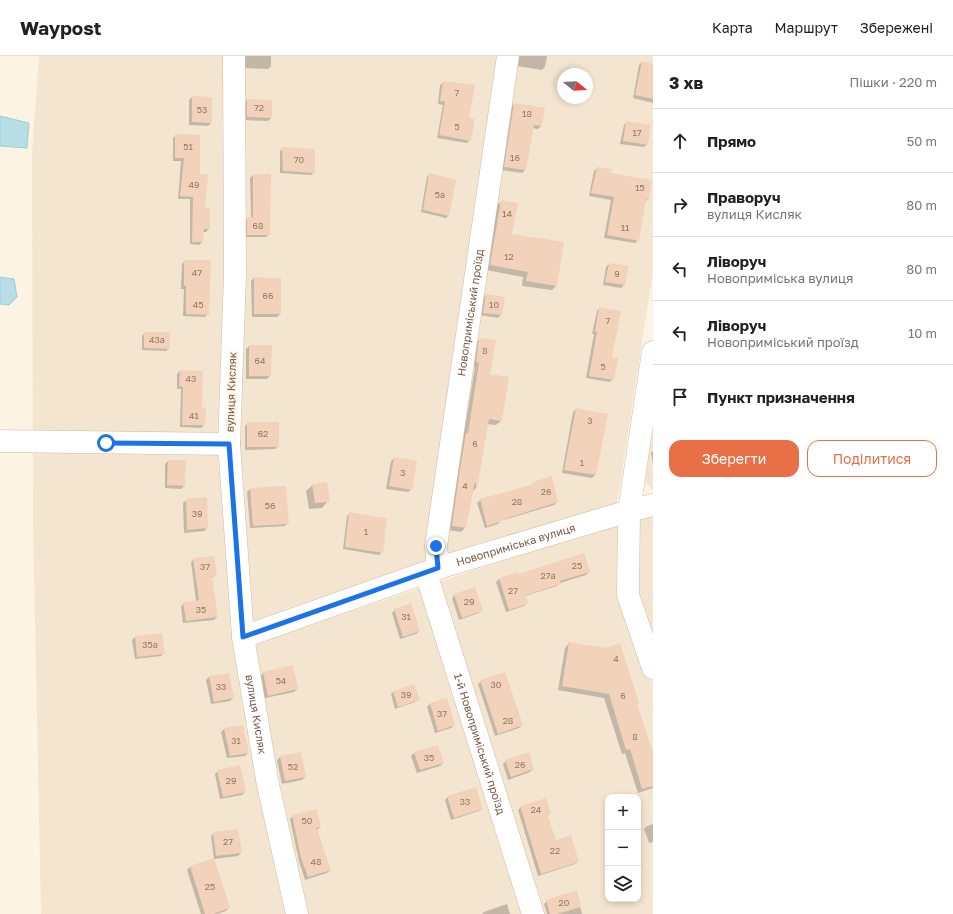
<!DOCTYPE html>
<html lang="uk">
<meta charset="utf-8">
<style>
body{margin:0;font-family:"Golos Text",sans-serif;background:#f2f2f2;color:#202124}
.controls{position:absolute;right:12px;bottom:12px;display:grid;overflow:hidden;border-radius:8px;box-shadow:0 2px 6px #0003}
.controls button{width:36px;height:36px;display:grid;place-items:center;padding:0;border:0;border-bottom:1px solid #e0e0e0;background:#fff;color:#202124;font:20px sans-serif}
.compass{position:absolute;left:557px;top:12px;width:36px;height:36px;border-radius:50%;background:#fff;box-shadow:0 2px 6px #0003;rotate:108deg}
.stop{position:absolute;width:12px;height:12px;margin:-9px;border:3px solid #1a73e8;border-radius:50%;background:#fff}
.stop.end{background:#1a73e8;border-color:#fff;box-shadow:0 1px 4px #0008}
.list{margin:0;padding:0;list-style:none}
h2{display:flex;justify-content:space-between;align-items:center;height:52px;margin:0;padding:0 16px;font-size:17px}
h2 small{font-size:13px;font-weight:400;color:#757577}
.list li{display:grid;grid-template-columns:26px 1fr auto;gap:12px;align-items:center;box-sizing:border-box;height:64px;padding:0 16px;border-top:1px solid #e0e0e0}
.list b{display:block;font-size:15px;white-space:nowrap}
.list p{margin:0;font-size:13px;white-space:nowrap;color:#757577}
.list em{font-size:13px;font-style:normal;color:#757577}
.actions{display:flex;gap:8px;padding:12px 16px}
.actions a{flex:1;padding:9px 0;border:1px solid #e96f46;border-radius:12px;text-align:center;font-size:14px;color:#e96f46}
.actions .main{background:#e96f46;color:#fff}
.icon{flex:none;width:22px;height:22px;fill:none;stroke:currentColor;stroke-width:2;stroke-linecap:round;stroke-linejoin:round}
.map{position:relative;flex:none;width:653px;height:858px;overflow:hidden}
header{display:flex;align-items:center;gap:24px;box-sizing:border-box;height:56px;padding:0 20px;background:#fff;border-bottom:1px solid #e0e0e0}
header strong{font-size:19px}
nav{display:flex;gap:22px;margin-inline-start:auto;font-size:14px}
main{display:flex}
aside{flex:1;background:#fff}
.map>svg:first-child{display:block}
.residential{fill:#f4e5d1;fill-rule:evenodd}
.water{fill:#b7dee6;stroke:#9dcdd8}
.shadow{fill:#0003}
.building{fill:#f2d2ba}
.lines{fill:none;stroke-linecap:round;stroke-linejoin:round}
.minor-casing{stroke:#cebba9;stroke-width:23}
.minor{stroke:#fff;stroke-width:22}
.route{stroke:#1a73e8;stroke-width:5}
.labels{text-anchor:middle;stroke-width:4;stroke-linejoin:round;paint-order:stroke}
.number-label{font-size:9px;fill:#947864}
.street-label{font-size:11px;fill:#755a48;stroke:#fff7e9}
</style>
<header>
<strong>Waypost</strong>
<nav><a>Карта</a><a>Маршрут</a><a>Збережені</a></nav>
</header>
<main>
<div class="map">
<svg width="653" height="858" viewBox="0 0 653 858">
<rect width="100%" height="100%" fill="#fdf3e3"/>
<!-- residential -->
<path class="residential" d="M39,0h190l-1,195 -11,185 16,200 57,278h-249l-8,-393 -1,-369z
M238,0h415v215l-36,233 -369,122 -14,-174zM563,18h24v24h-24z
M653,365v69l-10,-11z
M653,459v399h-347l-3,-9 -50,-261 341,-114zM608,741h30v102h-30z"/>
<!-- water -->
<path class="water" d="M0,60l29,7 -2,25 -27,-2z
M0,221l14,2 3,18 -8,8 -9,-1z"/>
<!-- shadow -->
<path class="shadow" d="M243,0h28v10l-3,3 -24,-1z
M519,0h28l-2,11 -3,3 -25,-4z
M642,6l11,3v38l-20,-5 6,-33z
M444,26l24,37 2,21 -3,3 -30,-5 6,-33 -5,-1 2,-19z
M192,41l19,26 -3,3 -19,-1v-25z
M247,44l24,18 -3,3 -24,-1v-17z
M514,48l27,22 -3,3 -6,-1 -7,42 -3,3 -20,-3 9,-63z
M627,66l20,22 -3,3 -24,-3 4,-19z
M176,79l23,40 10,54 -3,3h-4v10l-3,3 -9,-1v-45h-12l3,-38h-8v-23z
M283,92l31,24 -3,3 -31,-2v-22z
M597,112l13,6 38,25 -3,3 -7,38 -3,3 -31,-5 7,-38 -22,-4 5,-25z
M430,118l19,41 -3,3 -25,-6 6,-35z
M253,119l16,59 -3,3h-21v-16l3,-3h3l-1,-40z
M501,146l10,33 45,51 -4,4 -30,-4 1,-9 -37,-7 10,-64z
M185,205l23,53 -3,3 -22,-1 1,-27h-3l1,-25z
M609,208l15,21 -3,3 -18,-3 3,-18z
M254,222l26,36 -3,3h-25l-1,-36z
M486,239l15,20 -3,3 -18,-3 3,-17z
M600,252l13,71 -3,3 -24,-4 8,-44h-2l5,-23z
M145,277l24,15 -3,3 -24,-1v-14z
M480,283l21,82 -5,4 -9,-1 -11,64 -5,5 -6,35 -4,4 -13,-2 27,-163 -3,-1 3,-23z
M249,290l21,30 -3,3h-21v-30z
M180,315l21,37 4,1 -1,16 -3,3 -21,-1 1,-38h-4v-15z
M576,353l31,5 -12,61 -3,3 -30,-5 11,-61z
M248,367l30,23 -3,3 -30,1v-24z
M653,395v13l-2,-11z
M394,402l17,31 -3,3 -22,-3 5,-28z
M168,405l16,25 -3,3 -16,-1v-24z
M534,427l23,19 -3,3 -54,16 -2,3 -13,4 -8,-25 3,-3 51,-14z
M313,429l15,16 -6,7 -13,1 -3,-18z
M250,433l38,34 -3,3 -35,2 -3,-36z
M187,444l20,28 -3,3 -20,2 -1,-30z
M350,457l32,39 -3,3 -36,-6 4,-33z
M194,503l22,16 -5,3 6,39 -3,3 -31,3 -2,-17 3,-3 12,-2 -5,-39z
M589,516l-3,3 -26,8 -3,3 -32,10 2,7 -3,3 -18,6 -10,-30 3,-3 18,-6 1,3z
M455,539l27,15 -3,3 -20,7 -7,-22z
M395,554l24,21 -3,3 -16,5 -8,-26z
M135,581l29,16 -3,3 -26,3 -3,-19z
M569,587l67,61 17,50v34l-15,5 -13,-40 -3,1 -18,-56 -46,-8 7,-42z
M263,617l34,16 -3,3 -29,6 -5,-22z
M228,618l5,24 -3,3 -19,3 -5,-24 3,-3z
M481,625l41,44 -3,3 -24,8 -17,-52z
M394,635l24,8 -3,3 -20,7 -4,-15z
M446,643l8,26 -3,3 -16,5 -8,-26 3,-3z
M224,673l24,24 -3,3 -18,2 -6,-26z
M414,697l29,10 -3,3 -23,7 -6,-17z
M280,701l25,20 -3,3 -20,4 -5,-24z
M506,705l27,8 -3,3 -22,8 -5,-16z
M218,715l27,21 -3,3 -22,4 -5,-25z
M448,741l34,11 -3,3 -28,9 -6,-20z
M521,751l29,6 -3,3 8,26 23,19 -3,3 -37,12 -20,-66z
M293,760l27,11 -3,3 13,40 -3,3 -22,7 -6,-19 -9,-42z
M653,768v18l-4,1 -5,-14 3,-3z
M214,777l27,20 -3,3 -24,3 -3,-23z
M213,804l16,48 -3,3 -9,3h-16l-14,-44 3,-3z
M576,836l6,22h-35l-3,-10 3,-3z
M507,848l3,10h-28l2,-2z"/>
<!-- building -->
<path class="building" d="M642,5l11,3v35l-18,-4z
M443,25l32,4 -6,33 6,1 -4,22 -32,-6 6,-33 -5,-1z
M192,40l20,1v26l-20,-1z
M247,43l25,1v18l-25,-1z
M514,47l31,5 -3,18 -8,-1 -8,45 -22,-3z
M626,65l25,4 -3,20 -25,-4z
M175,78l25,1v39l8,1 -3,33h5v21h-6l-1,13h-11l1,-45 -13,-1 4,-38h-9z
M282,91l33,2v24l-32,-2z
M597,111l15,2 -1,4 41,7 -3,20 -3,-1 -7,42 -32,-6 7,-38 -23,-4z
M429,117l27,7 -7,36 -26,-6z
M253,118h18l-1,61h-23v-18h6z
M501,144l17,3 -6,31 52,8 -7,44 -31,-5 2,-9 -38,-7z
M184,204h27l-2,55 -23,-1v-28h-2z
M609,207l20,3 -4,19 -20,-3z
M254,221l27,1v36h-27z
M486,238l19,3 -3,18 -19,-2z
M599,251l22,4 -9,46 6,1 -4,22 -25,-4 8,-44 -2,-1z
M144,276h26v17l-26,-1z
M479,282l17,2 -6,34 19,3 -7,44 -13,-2 -12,70 -2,-8 -9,47 -14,-2 8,-57 6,-36h2l11,-70 -3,-1z
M249,289h23l-1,31h-22z
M180,314l23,1 -1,36 4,1 -1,17h-23l1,-38 -4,-1z
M576,352l32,6 -12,61 -32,-5z
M247,366h32v25h-32z
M394,401l23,4 -5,29 -23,-4z
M168,404h18l-1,26 -18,-1z
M552,420l6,26 -56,18v1l-15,5 -7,-27 54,-15 -1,-2z
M327,426l3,20 -15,1 -3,-19z
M286,430l3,38 -36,2 -3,-38z
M207,441l1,31 -21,2 -1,-31z
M349,456l38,6 -4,35 -38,-6z
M584,497l6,19 -30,9 1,3 -35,11 2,9 -19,6 -10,-32 19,-6 1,2z
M214,500l3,19 -5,1 6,41 -32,4 -3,-19 16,-2 -6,-42z
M475,531l8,24 -21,7 -8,-24z
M411,547l9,28 -17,6 -9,-28z
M162,577l3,21 -28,3 -2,-21z
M569,586l37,6 14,-5 19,60 -2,1 16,49v33l-11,3 -12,-40 -4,1 -17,-56 -47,-8z
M293,609l5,24 -30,7 -5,-24z
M505,616l18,53 -25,9 -18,-54z
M229,617l5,25 -20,4 -5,-26z
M414,628l6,16 -22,7 -5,-16z
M447,642l8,27 -17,6 -8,-28z
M243,669l6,28 -19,3 -6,-28z
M438,689l6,18 -24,7 -6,-18z
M301,696l5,25 -21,4 -5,-25z
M529,696l5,17 -23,8 -6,-17z
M240,709l6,27 -23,5 -6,-27z
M476,731l7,22 -29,9 -7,-22z
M546,742l5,15 -4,1 9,26 15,-5 8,27 -38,12 -21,-68z
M317,753l4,18 -5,1 15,42 -23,7 -7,-19 -9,-43z
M238,773l4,24 -26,3 -3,-24z
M214,802l16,50 -17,6h-8l-15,-48z
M577,834l4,17 -24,7h-7l-4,-14z"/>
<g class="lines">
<defs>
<g id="minor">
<path id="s1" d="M234,0l1,219 -6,169 14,193 25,148 29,129"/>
<path d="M653,296l-24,159 -1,84 25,73"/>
<path d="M0,385l229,3"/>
<path id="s2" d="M438,512l-2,-22 72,-490"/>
<path id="s3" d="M426,517l107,341"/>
<path id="s4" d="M243,581l195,-69 191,-57 24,-6"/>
</g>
</defs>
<!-- minor casing -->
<use href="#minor" class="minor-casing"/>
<!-- minor -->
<use href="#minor" class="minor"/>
</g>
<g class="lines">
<!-- route -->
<path class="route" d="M106,387l123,1 14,193 195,-69 -2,-22"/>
</g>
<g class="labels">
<!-- number labels -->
<g class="number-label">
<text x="457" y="40">7</text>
<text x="259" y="55">72</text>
<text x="202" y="57">53</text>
<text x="527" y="61">18</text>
<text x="457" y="74">5</text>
<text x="637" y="80">17</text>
<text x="188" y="94">51</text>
<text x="515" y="105">16</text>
<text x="299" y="107">70</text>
<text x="194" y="132">49</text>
<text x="640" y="135">15</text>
<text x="440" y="142">5а</text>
<text x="507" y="161">14</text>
<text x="258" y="173">68</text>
<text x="625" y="175">11</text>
<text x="509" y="204">12</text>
<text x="197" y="220">47</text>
<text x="617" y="221">9</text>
<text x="268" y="243">66</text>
<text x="198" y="252">45</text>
<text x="494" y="252">10</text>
<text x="608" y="268">7</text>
<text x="157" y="287">43а</text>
<text x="485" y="298">8</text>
<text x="260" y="308">64</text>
<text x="603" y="314">5</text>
<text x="191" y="326">43</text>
<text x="194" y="363">41</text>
<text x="590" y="368">3</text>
<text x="263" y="381">62</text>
<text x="475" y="391">6</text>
<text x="582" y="410">1</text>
<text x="403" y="420">3</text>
<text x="465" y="433">4</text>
<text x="546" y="439">26</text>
<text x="517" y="449">28</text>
<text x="270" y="453">56</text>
<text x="197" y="461">39</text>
<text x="366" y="479">1</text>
<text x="577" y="513">25</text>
<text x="205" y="514">37</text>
<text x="548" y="523">27а</text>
<text x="513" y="538">27</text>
<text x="469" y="549">29</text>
<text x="201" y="557">35</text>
<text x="406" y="564">31</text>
<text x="150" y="592">35а</text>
<text x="616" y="606">4</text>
<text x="281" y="628">54</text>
<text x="496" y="632">30</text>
<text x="221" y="634">33</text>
<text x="406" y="642">39</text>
<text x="623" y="643">6</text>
<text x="442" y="661">37</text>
<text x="508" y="668">28</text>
<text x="635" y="684">8</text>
<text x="236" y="688">31</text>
<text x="429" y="705">35</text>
<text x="520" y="712">26</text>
<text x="293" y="714">52</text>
<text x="231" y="728">29</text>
<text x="465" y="749">33</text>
<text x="536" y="757">24</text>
<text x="307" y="768">50</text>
<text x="228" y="789">27</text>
<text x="555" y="798">22</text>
<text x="316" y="809">48</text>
<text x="210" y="834">25</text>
<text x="564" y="850">20</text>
</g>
<!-- street labels -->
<g class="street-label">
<text dy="4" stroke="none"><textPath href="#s2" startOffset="258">Новоприміський проїзд</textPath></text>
<text transform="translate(231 336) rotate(-88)" y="4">вулиця Кисляк</text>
<text dy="4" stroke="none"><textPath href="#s4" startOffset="288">Новоприміська вулиця</textPath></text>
<text dy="4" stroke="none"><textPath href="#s1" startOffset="660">вулиця Кисляк</textPath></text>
<text dy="4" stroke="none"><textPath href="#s3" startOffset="179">1-й Новоприміський проїзд</textPath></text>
</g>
</g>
</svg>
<div class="controls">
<button>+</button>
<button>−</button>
<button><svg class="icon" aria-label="layers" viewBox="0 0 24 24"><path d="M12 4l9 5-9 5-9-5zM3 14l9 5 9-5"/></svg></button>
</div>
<svg class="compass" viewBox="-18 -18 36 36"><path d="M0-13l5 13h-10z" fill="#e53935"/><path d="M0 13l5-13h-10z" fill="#757577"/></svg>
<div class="stop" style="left:106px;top:387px"></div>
<div class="stop end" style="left:436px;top:490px"></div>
</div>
<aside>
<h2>3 хв<small>Пішки · 220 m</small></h2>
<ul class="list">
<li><svg class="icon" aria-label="ahead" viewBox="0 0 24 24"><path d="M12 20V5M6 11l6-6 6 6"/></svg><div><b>Прямо</b></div><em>50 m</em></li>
<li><svg class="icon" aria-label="right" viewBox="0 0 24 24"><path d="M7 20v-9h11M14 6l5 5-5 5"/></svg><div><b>Праворуч</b><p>вулиця Кисляк</p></div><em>80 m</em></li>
<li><svg class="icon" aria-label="left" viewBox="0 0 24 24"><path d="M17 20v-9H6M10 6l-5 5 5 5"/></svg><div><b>Ліворуч</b><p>Новоприміська вулиця</p></div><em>80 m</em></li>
<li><svg class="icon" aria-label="left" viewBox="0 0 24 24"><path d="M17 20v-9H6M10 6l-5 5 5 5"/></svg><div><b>Ліворуч</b><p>Новоприміський проїзд</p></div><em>10 m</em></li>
<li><svg class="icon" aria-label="arrive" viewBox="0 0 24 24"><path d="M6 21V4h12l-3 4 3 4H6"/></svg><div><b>Пункт призначення</b></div></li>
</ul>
<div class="actions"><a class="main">Зберегти</a><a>Поділитися</a></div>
</aside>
</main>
